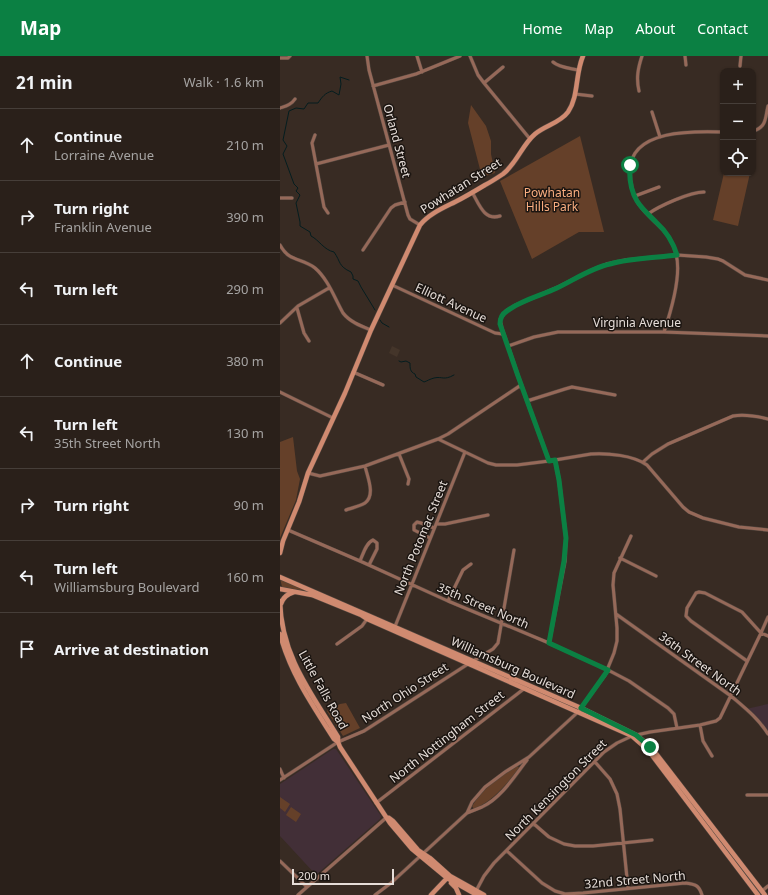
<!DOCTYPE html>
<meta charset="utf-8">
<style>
body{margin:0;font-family:"Noto Sans",sans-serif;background:#362d27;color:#f1f3f6}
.controls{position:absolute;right:12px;top:12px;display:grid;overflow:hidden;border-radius:8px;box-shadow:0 1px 3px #0004}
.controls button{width:36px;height:36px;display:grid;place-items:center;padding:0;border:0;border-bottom:1px solid #463e39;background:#2a201a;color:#f1f3f6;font:20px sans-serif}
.scale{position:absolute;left:12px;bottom:10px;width:102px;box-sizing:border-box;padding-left:4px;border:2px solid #e7ded9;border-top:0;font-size:11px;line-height:14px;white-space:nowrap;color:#e7ded9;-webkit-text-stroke:3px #1b1511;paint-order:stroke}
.stop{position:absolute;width:12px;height:12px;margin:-9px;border:3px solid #0b8043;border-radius:50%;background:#fff}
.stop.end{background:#0b8043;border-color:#fff;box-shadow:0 1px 4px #0008}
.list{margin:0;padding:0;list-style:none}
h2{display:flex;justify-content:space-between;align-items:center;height:52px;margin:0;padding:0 16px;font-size:17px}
h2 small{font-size:13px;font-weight:400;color:#a5a3a2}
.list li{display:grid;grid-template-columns:26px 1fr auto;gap:12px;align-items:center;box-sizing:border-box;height:72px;padding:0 16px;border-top:1px solid #463e39}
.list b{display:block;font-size:15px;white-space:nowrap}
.list p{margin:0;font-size:13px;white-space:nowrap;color:#a5a3a2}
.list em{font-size:13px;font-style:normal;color:#a5a3a2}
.icon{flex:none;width:22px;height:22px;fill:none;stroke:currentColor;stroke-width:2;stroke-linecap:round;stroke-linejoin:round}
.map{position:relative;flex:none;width:488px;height:839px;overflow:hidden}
header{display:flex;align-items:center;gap:24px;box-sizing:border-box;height:56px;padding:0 20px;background:#0b8043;color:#fff}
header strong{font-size:19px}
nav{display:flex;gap:22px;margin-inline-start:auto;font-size:14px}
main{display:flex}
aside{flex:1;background:#2a201a}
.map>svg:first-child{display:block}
.industrial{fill:#44352a}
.education{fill:#422f37}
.green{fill:#654029}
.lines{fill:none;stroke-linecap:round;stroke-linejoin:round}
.stream{stroke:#041d1f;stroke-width:1}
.street-casing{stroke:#544840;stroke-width:4}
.secondary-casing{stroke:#544840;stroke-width:5.5}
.street{stroke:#966959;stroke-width:3}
.secondary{stroke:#d08a70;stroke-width:4.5}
.route{stroke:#0b8043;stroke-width:5}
.labels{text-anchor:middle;stroke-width:3;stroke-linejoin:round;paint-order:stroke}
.street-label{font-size:12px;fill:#e7ded9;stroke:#1b1511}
.park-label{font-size:12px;fill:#faae80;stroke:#1b1511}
</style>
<header>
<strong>Map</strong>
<nav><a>Home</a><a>Map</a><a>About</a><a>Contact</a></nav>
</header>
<main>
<aside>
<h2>21 min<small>Walk · 1.6 km</small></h2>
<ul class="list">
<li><svg class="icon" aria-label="ahead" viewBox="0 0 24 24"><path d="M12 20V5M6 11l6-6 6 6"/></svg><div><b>Continue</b><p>Lorraine Avenue</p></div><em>210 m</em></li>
<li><svg class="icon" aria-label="right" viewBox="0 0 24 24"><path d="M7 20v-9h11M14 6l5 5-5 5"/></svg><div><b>Turn right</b><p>Franklin Avenue</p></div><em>390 m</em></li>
<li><svg class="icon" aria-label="left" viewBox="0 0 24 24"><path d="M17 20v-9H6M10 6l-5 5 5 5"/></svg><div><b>Turn left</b></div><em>290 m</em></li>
<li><svg class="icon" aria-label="ahead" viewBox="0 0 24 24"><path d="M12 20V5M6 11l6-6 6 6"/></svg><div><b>Continue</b></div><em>380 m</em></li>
<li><svg class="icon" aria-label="left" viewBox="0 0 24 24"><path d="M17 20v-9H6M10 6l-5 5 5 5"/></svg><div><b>Turn left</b><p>35th Street North</p></div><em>130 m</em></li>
<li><svg class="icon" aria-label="right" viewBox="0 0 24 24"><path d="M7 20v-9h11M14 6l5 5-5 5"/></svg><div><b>Turn right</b></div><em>90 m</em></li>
<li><svg class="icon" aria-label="left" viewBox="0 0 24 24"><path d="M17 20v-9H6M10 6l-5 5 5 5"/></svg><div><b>Turn left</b><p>Williamsburg Boulevard</p></div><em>160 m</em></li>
<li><svg class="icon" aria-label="arrive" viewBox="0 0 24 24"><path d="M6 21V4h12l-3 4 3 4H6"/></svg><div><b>Arrive at destination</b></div></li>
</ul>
</aside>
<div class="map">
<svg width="488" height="839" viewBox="0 0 488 839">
<rect width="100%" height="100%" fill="#382b23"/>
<!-- industrial -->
<path class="industrial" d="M112,290l8,4 -3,7 -8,-4z"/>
<!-- education -->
<path class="education" d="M488,648v30l-22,-25z
M53,693h3l43,64 2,3 -1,3 -64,56 -36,-39v-52z"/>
<!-- green -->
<path class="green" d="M191,49l15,21 5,15v13l4,19 -13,4 -14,-54z
M300,80l24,96h-25l-47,27 -32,-78z
M444,117h26l-12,53 -25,-6z
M13,381l4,34 3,8 -4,21 -16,38v-96z
M0,522l42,19 -16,-6 -24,-4z
M66,647l14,25 -17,8 -16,-25 13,-7z
M238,710l1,2c-12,16 -26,33 -45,41l-2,-3c13,-20 25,-28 46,-40z
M0,741l10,7 -5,8 -5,-4z
M11,751l10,7 -5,8 -10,-7z"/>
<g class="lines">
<!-- stream -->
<path class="stream" d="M69,24l-9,-3 1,7 -2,11 -7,-4c-7,2 -10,6 -14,12h-10l-4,6 -8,-1 -7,3 -6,29 4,6 -4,8 11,30 4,4 -2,3 4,4 -4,8 4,19v4l10,6 1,4c8,4 13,14 23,16 7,10 4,14 17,20l2,4v3l5,2 3,6 14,23
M100,264l2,3 7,4
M119,305l2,1 5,-1 4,2c0,5 0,9 5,11l1,3 8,5c3,-1 6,-3 10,-4 9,-2 9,3 20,-3"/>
<defs>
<path id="street" d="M87,0l2,14 39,145 2,4 10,6
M137,0l5,16
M190,0l8,19 6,8 46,56
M405,0l1,9
M0,2h8l2,-2
M273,6c7,6 17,6 25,8
M460,10l1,-10
M204,27l19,-16
M93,30l43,-12 44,-18
M359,35c-3,-13 -1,-23 3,-35
M295,38l17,2
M0,52c6,-2 11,-3 15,-9
M372,56l8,25
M473,75c14,-4 12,-13 15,-25
M35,79l-3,8 12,64 4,6
M36,108l73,-19
M192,136c7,12 12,29 28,24
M355,140l24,-9
M0,142h12
M368,158c11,-8 42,-22 56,-22
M0,189c10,18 21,12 35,23 13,11 20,31 28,45 7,9 18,13 28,17
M83,194l28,-42 4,-3 10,-3
M112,229l103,48 8,1
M17,252l7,25 5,8
M0,267l18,-17 31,-18
M384,276c7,-21 18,-57 12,-78 -6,-26 -25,-31 -38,-51 -5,-8 -8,-21 -8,-32 0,-42 64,-40 93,-39
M228,290l26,-9 24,-5h106l104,4
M73,316l30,13
M0,336l53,26
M247,345l38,-12 7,-2 43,8
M158,383l50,24 8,2h21l32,-4 42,-7c16,-1 42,1 56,11l36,42 6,5 14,6 36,9 29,3
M119,398l10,25 -1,5
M269,405l-31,-85 -10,-30 -6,-17 -2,-9 3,-5 3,-4 10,-6 19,-8 21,-9 38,-19 13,-5 19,-4 51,-5 29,2 12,2 5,2 22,14 23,5
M363,406l9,-8 16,-10 65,-28c12,-2 23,0 35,3
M28,417l12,3 45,-10 73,-27 10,-5 73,-49
M66,454c6,-2 14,-4 19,-7 11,-8 2,-27 0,-37
M156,468h9l43,-9
M8,474l72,31 88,40 101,42 59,27 21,11 39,27 6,6 3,14
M150,482l-16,-8v-5l3,-3 4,1 13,5
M340,502l36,18
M80,505c3,-7 6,-18 13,-21l4,3v6l-8,16
M168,545l15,-31 8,-6
M336,558l115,82c14,12 27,22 37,38
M114,573l71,-177
M269,587l16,-82 1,-23 -7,-58 -4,-20
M57,588l25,-18 5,-7
M467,605l-56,-40 -5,-5 1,-8 9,-15 3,-1 6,1 37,19 19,21 7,3
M420,669l3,16 9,15
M315,706l15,17 7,15 3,15 8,79
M0,713l4,9
M0,724l58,-38 26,-11 104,-67 25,-15 5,-6 16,-93
M467,739h21
M96,747l149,-115
M187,757c5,-2 10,-4 15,-6 19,-9 32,-30 45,-47
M254,768l15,13 15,7 11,2h18l59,-6
M227,795l35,32 13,8 10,3 18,-1 102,-10c10,1 14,2 17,12
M0,805l27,26
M196,835l8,-15 10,-13 110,-111 13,-9 15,-7 18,-4 50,-7 16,-4 4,-3 41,-85 7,-16
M482,835l6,-5
M18,839l89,-78
M95,839l16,-12 76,-70 5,-11 13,-15 20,-15 24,-15 49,-45 27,-37 9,-22 3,-12v-13l-4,-43 1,-12 17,-37"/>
<path id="secondary" d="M0,497l3,-12 16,-39 9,-29 37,-80 26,-63 49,-105c9,-11 23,-17 35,-23 10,-5 20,-11 30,-17 6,-3 12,-7 18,-11 14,-11 19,-29 32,-40 11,-9 25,-11 33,-22 11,-16 7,-38 15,-56
M0,521l301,131 55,27 15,12 114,148
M0,533l32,6 49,20 6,4 265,117 16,14 110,145
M0,545c1,54 31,92 58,136v5l2,5 50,76 22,26 35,29 30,17
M1,548c2,-7 6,-10 13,-12
M0,578c10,39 33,72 54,105l4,3
M109,762l4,3 25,29 12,8 20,18 34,19
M171,827l5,5 3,7
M151,839l18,-19"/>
</defs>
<!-- street casing -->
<use href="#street" class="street-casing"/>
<!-- secondary casing -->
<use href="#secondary" class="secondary-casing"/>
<!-- street -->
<use href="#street" class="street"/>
<!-- secondary -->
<use href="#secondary" class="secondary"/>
</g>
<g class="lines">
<!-- route -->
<path class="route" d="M350,109c-1,12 1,26 7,36 5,8 12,14 19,21 10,9 17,20 21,33 -23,3 -46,3 -67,9 -19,4 -36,16 -53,24 -15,7 -38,13 -50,23 -5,3 -7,7 -7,13l18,52 31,85 6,-1 4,20 7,58 -2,23 -15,82 59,27 -27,38 55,27 14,12"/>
</g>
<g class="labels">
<!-- street labels -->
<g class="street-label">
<text transform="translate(117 85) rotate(75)" y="4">Orland Street</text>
<text transform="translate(181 130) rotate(-32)" y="4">Powhatan Street</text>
<text transform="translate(171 247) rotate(25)" y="4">Elliott Avenue</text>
<text x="357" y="271">Virginia Avenue</text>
<text transform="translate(141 482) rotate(-68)" y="4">North Potomac Street</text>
<text transform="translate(203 550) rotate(23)" y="4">35th Street North</text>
<text transform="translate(420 608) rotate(36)" y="4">36th Street North</text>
<text transform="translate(233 612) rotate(24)" y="4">Williamsburg Boulevard</text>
<text transform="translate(43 634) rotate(61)" y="4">Little Falls Road</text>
<text transform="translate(125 637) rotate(-33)" y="4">North Ohio Street</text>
<text transform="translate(167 681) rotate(-38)" y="4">North Nottingham Street</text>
<text transform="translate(276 734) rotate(-45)" y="4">North Kensington Street</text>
<text transform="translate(355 824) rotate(-5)" y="4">32nd Street North</text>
</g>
<!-- park labels -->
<g class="park-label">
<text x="272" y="141">Powhatan<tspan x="272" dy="14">Hills Park</tspan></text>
</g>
</g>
</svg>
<div class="controls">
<button>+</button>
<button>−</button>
<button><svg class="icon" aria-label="locate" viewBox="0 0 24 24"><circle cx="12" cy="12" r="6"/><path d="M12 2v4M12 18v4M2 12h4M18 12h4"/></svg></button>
</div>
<div class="scale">200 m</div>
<div class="stop" style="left:350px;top:109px"></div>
<div class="stop end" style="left:370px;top:691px"></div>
</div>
</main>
